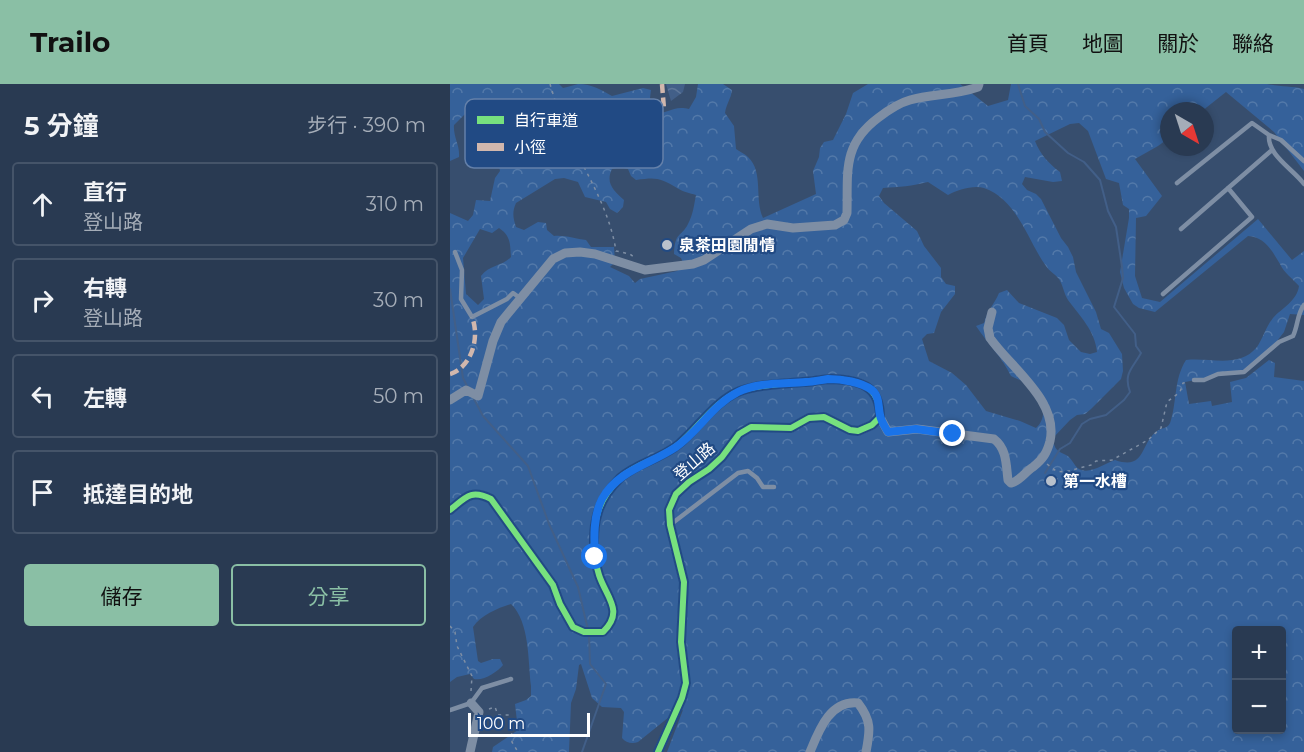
<!DOCTYPE html>
<html lang="zh-TW">
<meta charset="utf-8">
<style>
body{margin:0;font-family:Montserrat,"Noto Sans TC",sans-serif;background:#314159;color:#f1f3f6}
.controls{position:absolute;right:18px;bottom:18px;display:grid;overflow:hidden;border-radius:6px;box-shadow:0 3px 9px #0003}
.controls button{width:54px;height:54px;display:grid;place-items:center;padding:0;border:0;border-bottom:2px solid #455469;background:#293a52;color:#f1f3f6;font:30px sans-serif}
.compass{position:absolute;left:710px;top:18px;width:54px;height:54px;border-radius:50%;background:#293a52;box-shadow:0 3px 9px #0003;rotate:141deg}
.scale{position:absolute;left:18px;bottom:15px;width:122px;box-sizing:border-box;padding-left:6px;border:3px solid #fff;border-top:0;font-size:16px;line-height:21px;white-space:nowrap;color:#fff;-webkit-text-stroke:4px #214a84;paint-order:stroke}
.stop{position:absolute;width:18px;height:18px;margin:-14px;border:4px solid #1a73e8;border-radius:50%;background:#fff}
.stop.end{background:#1a73e8;border-color:#fff;box-shadow:0 2px 6px #0008}
.list{margin:0;padding:0;list-style:none}
h2{display:flex;justify-content:space-between;align-items:center;height:78px;margin:0;padding:0 24px;font-size:26px}
h2 small{font-size:20px;font-weight:400;color:#a5adb8}
.list li{display:grid;grid-template-columns:39px 1fr auto;gap:18px;align-items:center;box-sizing:border-box;height:84px;margin:0 12px 12px;padding:0 12px;border:2px solid #455469;border-radius:6px}
.list b{display:block;font-size:22px;white-space:nowrap}
.list p{margin:0;font-size:20px;white-space:nowrap;color:#a5adb8}
.list em{font-size:20px;font-style:normal;color:#a5adb8}
.actions{display:flex;gap:12px;padding:18px 24px}
.actions a{flex:1;padding:14px 0;border:2px solid #8abfa5;border-radius:6px;text-align:center;font-size:21px;color:#8abfa5}
.actions .main{background:#8abfa5;color:#111}
.icon{flex:none;width:33px;height:33px;fill:none;stroke:currentColor;stroke-width:2;stroke-linecap:round;stroke-linejoin:round}
.map{position:relative;flex:none;width:854px;height:668px;overflow:hidden}
header{display:flex;align-items:center;gap:36px;box-sizing:border-box;height:84px;padding:0 30px;background:#8abfa5;color:#111}
header strong{font-size:28px}
nav{display:flex;gap:33px;margin-inline-start:auto;font-size:21px}
main{display:flex}
aside{flex:1;background:#293a52}
.map>svg:first-child{display:block}
.forest{fill:url(#forest-crowns);fill-rule:evenodd}
.water{fill:url(#water-waves)}
.lines{fill:none;stroke-linecap:round;stroke-linejoin:round}
.stream{stroke:#425f88;stroke-width:2}
.building{fill:#53667f;stroke:#919fb2;stroke-width:1.5}
.path{stroke:#7e8ea4;stroke-width:1.5;stroke-dasharray:3 4.5;stroke-linecap:butt}
.service{stroke:#7e8ea4;stroke-width:4.5}
.minor{stroke:#7e8ea4;stroke-width:9}
.quiet{stroke:#d1b7ad;stroke-width:4.5;stroke-dasharray:9 4.5;stroke-linecap:butt}
.cycleway-casing{stroke:#214a84;stroke-width:10}
.cycleway{stroke:#77e17e;stroke-width:6}
.route{stroke:#1a73e8;stroke-width:8}
.poi-dot{fill:#b9c1cc;stroke:#214a84;stroke-width:2}
.labels{text-anchor:middle;stroke-width:4.5;stroke-linejoin:round;paint-order:stroke}
.poi-label{font-size:16px;font-weight:bold;fill:#fff;stroke:#214a84;text-anchor:start}
.street-label{font-size:16px;fill:#fff;stroke:#214a84}
.key{fill:#214a84;stroke:#6480a9;stroke-width:1.5}
.key-label{font-size:16px;fill:#fff}
</style>
<header>
<strong>Trailo</strong>
<nav><a>首頁</a><a>地圖</a><a>關於</a><a>聯絡</a></nav>
</header>
<main>
<aside>
<h2>5 分鐘<small>步行 · 390 m</small></h2>
<ul class="list">
<li><svg class="icon" aria-label="ahead" viewBox="0 0 24 24"><path d="M12 20V5M6 11l6-6 6 6"/></svg><div><b>直行</b><p>登山路</p></div><em>310 m</em></li>
<li><svg class="icon" aria-label="right" viewBox="0 0 24 24"><path d="M7 20v-9h11M14 6l5 5-5 5"/></svg><div><b>右轉</b><p>登山路</p></div><em>30 m</em></li>
<li><svg class="icon" aria-label="left" viewBox="0 0 24 24"><path d="M17 20v-9H6M10 6l-5 5 5 5"/></svg><div><b>左轉</b></div><em>50 m</em></li>
<li><svg class="icon" aria-label="arrive" viewBox="0 0 24 24"><path d="M6 21V4h12l-3 4 3 4H6"/></svg><div><b>抵達目的地</b></div></li>
</ul>
<div class="actions"><a class="main">儲存</a><a>分享</a></div>
</aside>
<div class="map">
<svg width="854" height="668" viewBox="0 0 854 668">
<defs>
<pattern id="forest-crowns" width="20" height="18" patternUnits="userSpaceOnUse" patternTransform="scale(1.5)"><rect width="20" height="18" fill="#35619a"/><path d="M2 6a3 3 0 1 1 6 0M12 15a3 3 0 1 1 6 0" fill="none" stroke="#5379a9"/></pattern>
<pattern id="water-waves" width="16" height="10" patternUnits="userSpaceOnUse" patternTransform="scale(1.5)"><rect width="16" height="10" fill="#425f88"/><path d="M0 5q4-4 8 0t8 0" fill="none" stroke="#5e779a"/></pattern>
</defs>
<rect width="100%" height="100%" fill="#374e6e"/>
<!-- forest -->
<path class="forest" d="M0,0h109l4,4c6,-1 10,-3 15,-4 14,0 23,6 34,12l31,-8 8,2 -1,8 4,16c14,0 19,-9 35,-5l7,-12 2,-13h25l9,6c-1,9 -6,14 -7,23l9,13 2,23c3,2 9,5 12,8 16,15 6,42 15,61l53,-24 -3,-23 6,-14 1,-9 4,-6 9,-2 13,-26 7,-21 15,-9h92l28,22 20,-6 3,-16h256c14,3 24,2 37,5v82l-30,-39 -48,-40 -24,19h-33v27l-11,8 -23,13 27,37 -16,20 -10,2 -1,58 7,22 18,4 98,-83 34,41 12,-9v64l-14,-1 -6,18 -14,18 -27,21 -58,11 4,22 22,-3 1,5 20,-4 -2,-20 16,-4 23,-18 6,3 -1,14 30,4v371h-637l16,-42 -9,3 -36,29c-6,2 -12,1 -16,-4l2,-26 -3,-4 -19,-1 -10,-9 -11,-34 -2,1 -3,24 -5,14 -2,49h-77l1,-5 25,-17 -3,-26 11,-4 5,-4v-10c-3,-24 -1,-64 -20,-82 -13,4 -30,11 -38,23l5,34 3,2 12,-4h7l3,6c-6,7 -19,16 -29,14l-4,-5 -13,3 -7,5v-469l18,8 5,-6 3,-15 14,1 5,-23 5,-7 -3,-15v-15l-24,-31 -8,4 -11,11c-1,12 6,20 5,32l-9,4zM629,39l9,8 18,48 13,4 4,22 6,4v9l-9,54 4,16 9,16 6,4 16,4 93,-76c17,1 24,15 32,28 4,9 13,15 19,22 -2,15 -17,22 -26,32 -7,9 -10,20 -16,29 -18,22 -47,10 -71,13 -12,19 -9,40 -15,60 -2,9 -8,7 -14,11 -17,12 -11,40 -42,29 -10,3 -25,15 -36,9 -5,-3 -7,-11 -13,-14 -9,-4 -12,-6 -13,-17l17,-18 7,-5 8,-1 6,-5 30,-30 2,-8 -1,-17 -13,-21 -8,-4 -5,-17 -20,-40 -3,-15 -5,-10 -7,-9 -20,-39 -5,-5 -9,-4 -5,-6 3,-7 28,5 9,-1 -2,-9c-11,-8 -20,-18 -25,-31l35,-17zM170,83l8,2 3,7 5,4c21,-3 24,-2 41,8 6,4 13,5 19,7 -2,10 -3,20 -8,29 -7,14 -13,7 -14,30l7,4 3,7 -7,6 -37,8 -5,4 -6,-7 -19,-9 5,-5 -1,-15h-23l-5,-7c-10,-1 -21,-5 -32,-4l-7,-6 -1,-7 -8,-1 -14,8 -8,-3c-3,-9 -4,-15 0,-24l39,-24 9,-1 14,4 7,15 21,5 4,7 7,4 6,-6 1,-7c-10,-9 -19,-17 -12,-31zM478,98l20,13c9,-5 25,-10 36,-7 34,12 43,52 62,78 3,5 9,8 13,13 4,6 5,15 9,21 12,16 27,31 29,52l-7,2 -9,-2 -12,-12 -5,-15 -7,-7 -38,-15 -12,-13 -8,3c-5,12 -11,16 -15,30l-8,3c12,18 26,31 35,50 5,3 10,4 14,6 15,10 26,32 11,46l-16,-7 -34,-10 -20,-26 -14,-12 -23,-12 -7,-22 5,-5 7,-1 7,-21 14,-18v-8l-9,-2 -5,-7v-9l-17,-22 -7,-15 -33,-28 -5,-7 4,-8c16,-1 29,-2 45,-6zM49,144c12,8 11,16 12,29 -8,9 -22,8 -30,19l3,23 -6,6 -12,-11 -3,-36 17,-29 12,4zM786,546h46v100h-46z"/>
<!-- water -->
<path class="water" d="M216,0h19l-2,8 -12,9z"/>
<g class="lines">
<!-- stream -->
<path class="stream" d="M568,0l7,22 14,13 6,13 23,21 16,9 16,18 8,31 8,16 6,40 1,11 -9,29 21,27 1,12 5,7c-8,15 -18,20 -11,39l-6,8 -18,15 -16,4 -8,5 -12,19 -10,6 -15,24
M0,205l13,89 4,8
M23,313l10,19 45,50 21,58 29,63 10,43
M132,668l24,-68 -16,-20 -1,-29"/>
</g>
<!-- building -->
<path class="building" d="M599,392l8,3 -4,8 -8,-4z"/>
<g class="lines">
<!-- path -->
<path class="path" d="M100,0c4,13 8,27 13,40 18,42 46,81 53,127l14,3 5,4
M597,380l9,7 9,1 26,-7 5,-4 16,-1 36,-20 13,-12 6,-26 13,-10 3,-9 6,-1
M0,542l5,6 2,14 15,30 -1,15
M39,625l6,-2 3,8h11l2,2 1,25 6,10"/>
<!-- service -->
<path class="service" d="M854,77l-23,-21 -12,-5c-2,20 24,34 35,49
M727,99l75,-60 17,12
M731,145l91,-79
M5,168l7,18 -1,29 11,18 35,-18 6,-6 7,5
M713,210l89,-77 -24,-29
M744,296h10l14,-6 26,-2 35,-30 14,-6c5,-10 4,-22 11,-31
M220,441l68,-52 10,-2 9,7 6,9h11
M0,626l21,-7 11,-15 29,-9"/>
<!-- minor -->
<path class="minor" d="M0,316l16,-10 12,6 15,-55 8,-19 52,-63 12,-6 15,-1 15,2 50,16 48,-6 11,-4 47,-31 16,-5 26,4 42,-3 9,-5 3,-7c1,-41 -5,-68 31,-95 9,-7 21,-15 32,-18 23,-6 46,-5 68,-13l1,-3
M430,333l8,15 29,-3 77,10c13,10 12,26 14,41l3,3c9,-2 14,-11 22,-16 10,-8 14,-14 17,-26 9,-40 -39,-73 -60,-103l-2,-10 4,-16
M0,426c16,-13 21,-21 41,-11l62,86 7,19 13,23 11,5h19c22,-21 3,-35 -4,-57 -6,-19 -7,-44 -1,-63 4,-13 12,-24 22,-34 17,-15 41,-19 59,-34 19,-16 37,-44 61,-53 20,-7 43,-7 63,-9 9,0 19,-3 28,-3 28,1 49,6 49,38l-8,8 -14,6 -8,-1 -26,-13 -15,1 -18,10 -40,-1 -12,7 -17,23 -13,12 -20,13 -13,12 -7,16 1,15 14,57 -3,60 5,41 -4,15 -24,54
M20,668l9,-40 -8,-9
M360,668c9,-22 20,-52 48,-49 14,18 12,28 8,49"/>
<!-- quiet -->
<path class="quiet" d="M212,0l2,25
M0,290c22,-7 30,-37 22,-57"/>
<defs>
<path id="cycleway" d="M0,426c16,-13 21,-21 41,-11l62,86 7,19 13,23 11,5h19c22,-21 3,-35 -4,-57 -6,-19 -7,-44 -1,-63 4,-13 12,-24 22,-34 17,-15 41,-19 59,-34 19,-16 37,-44 61,-53 20,-7 43,-7 63,-9 9,0 19,-3 28,-3 28,1 49,6 49,38l-8,8 -14,6 -8,-1 -26,-13 -15,1 -18,10 -40,-1 -12,7 -17,23 -13,12 -20,13 -13,12 -7,16 1,15 14,57 -3,60 5,41 -4,15 -24,54"/>
</defs>
<!-- cycleway casing -->
<use href="#cycleway" class="cycleway-casing"/>
<!-- cycleway -->
<use href="#cycleway" class="cycleway"/>
</g>
<g class="lines">
<!-- route -->
<path class="route" d="M145,473c-1,-19 -2,-41 7,-58 16,-29 49,-35 74,-52 23,-16 36,-42 62,-55 19,-10 47,-8 68,-10 7,0 15,-2 22,-3 14,0 33,3 44,11 8,7 6,17 8,25 1,6 5,12 8,17l28,-3 37,5"/>
</g>
<!-- markers -->
<g class="poi-dot">
<circle cx="217" cy="161" r="6"/>
<circle cx="601" cy="397" r="6"/>
</g>
<g class="labels">
<!-- poi labels -->
<g class="poi-label">
<text x="229" y="167">泉茶田園閒情</text>
<text x="613" y="403">第一水槽</text>
</g>
<!-- street labels -->
<g class="street-label">
<text transform="translate(244 377) rotate(-41)" y="6">登山路</text>
</g>
</g>
<!-- legend -->
<rect x="15" y="15" width="198" height="69" rx="9" class="key"/>
<rect x="27" y="32" width="27" height="8" fill="#77e17e"/>
<rect x="27" y="59" width="27" height="8" fill="#d1b7ad"/>
<g class="key-label">
<text x="64" y="42">自行車道</text>
<text x="64" y="69">小徑</text>
</g>
</svg>
<div class="controls">
<button>+</button>
<button>−</button>
</div>
<svg class="compass" viewBox="-18 -18 36 36"><path d="M0-13l5 13h-10z" fill="#e53935"/><path d="M0 13l5-13h-10z" fill="#a5adb8"/></svg>
<div class="scale">100 m</div>
<div class="stop" style="left:145px;top:473px"></div>
<div class="stop end" style="left:503px;top:350px"></div>
</div>
</main>
